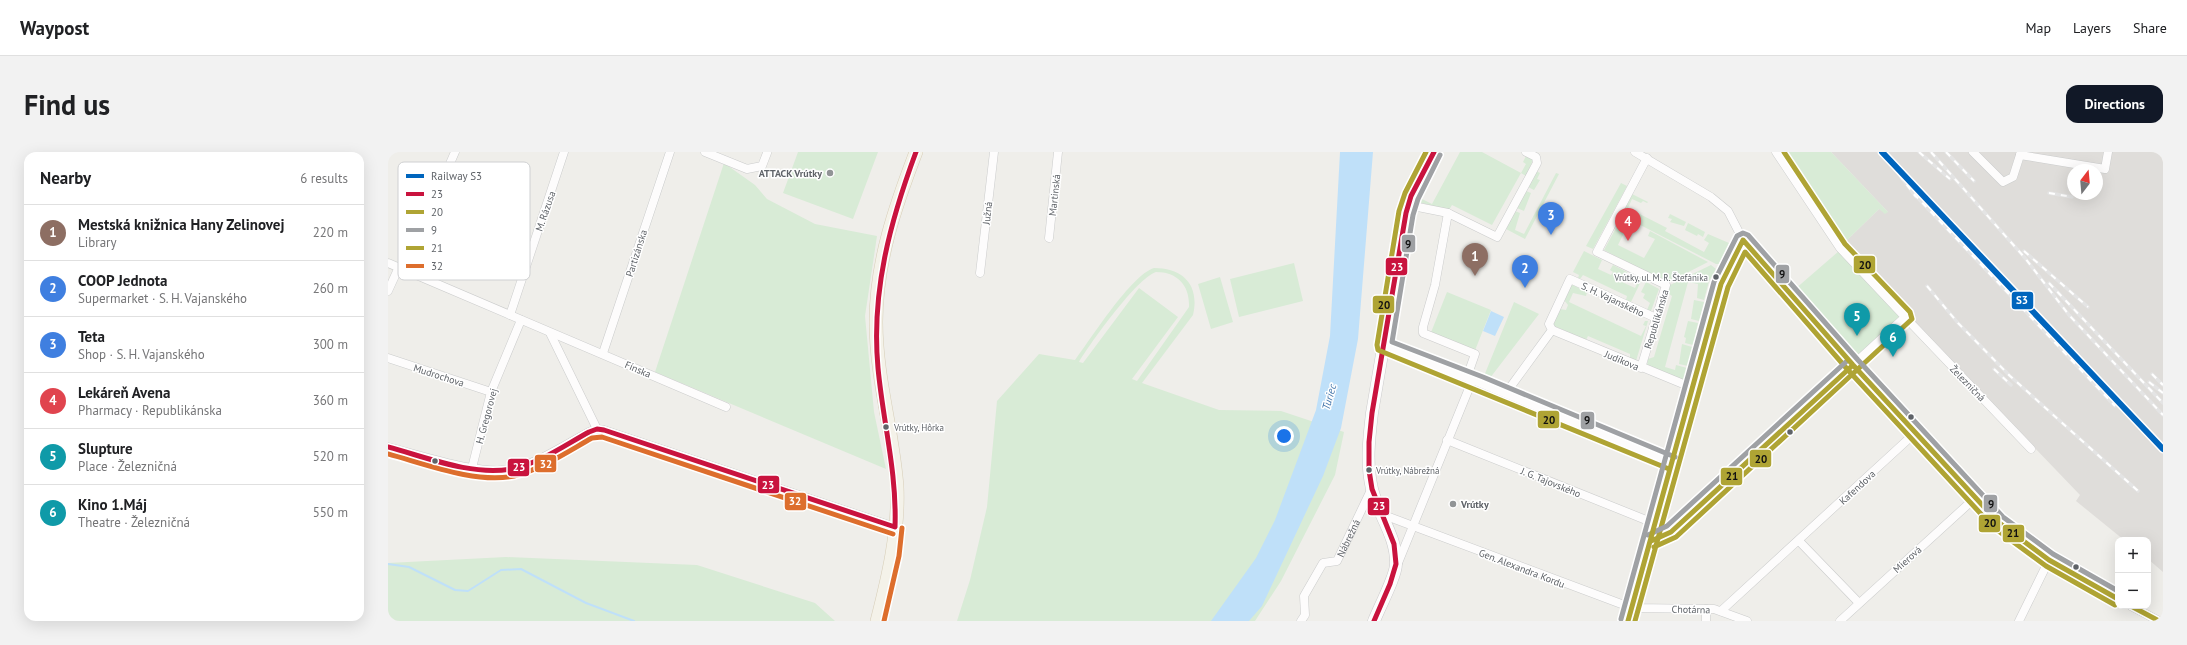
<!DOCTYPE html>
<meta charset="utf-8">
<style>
body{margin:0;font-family:"PT Sans",sans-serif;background:#f2f2f2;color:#202124}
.controls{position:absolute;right:12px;bottom:12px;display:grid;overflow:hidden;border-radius:8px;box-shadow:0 4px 16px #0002}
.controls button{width:36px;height:36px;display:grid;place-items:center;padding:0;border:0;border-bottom:1px solid #e0e0e0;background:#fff;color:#202124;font:20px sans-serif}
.compass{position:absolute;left:1679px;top:12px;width:36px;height:36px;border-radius:50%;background:#fff;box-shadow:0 4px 16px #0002;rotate:16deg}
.you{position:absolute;left:896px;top:284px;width:14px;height:14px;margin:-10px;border:3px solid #fff;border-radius:50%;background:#1a73e8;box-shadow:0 0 0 6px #1a73e833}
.badge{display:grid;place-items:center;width:26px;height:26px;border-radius:50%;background:#111827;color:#fff;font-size:13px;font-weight:700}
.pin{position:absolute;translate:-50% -33px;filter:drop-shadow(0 1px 2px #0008)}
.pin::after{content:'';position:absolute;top:21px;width:14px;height:12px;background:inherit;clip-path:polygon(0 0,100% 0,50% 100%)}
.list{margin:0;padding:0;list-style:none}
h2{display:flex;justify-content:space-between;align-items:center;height:52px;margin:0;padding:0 16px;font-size:17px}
h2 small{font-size:13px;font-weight:400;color:#757577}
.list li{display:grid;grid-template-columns:26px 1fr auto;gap:12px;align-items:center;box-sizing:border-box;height:56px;padding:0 16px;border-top:1px solid #e0e0e0}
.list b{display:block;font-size:15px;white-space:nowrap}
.list p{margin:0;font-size:13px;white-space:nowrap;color:#757577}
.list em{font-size:13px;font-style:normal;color:#757577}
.map{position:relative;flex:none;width:1775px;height:469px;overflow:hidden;border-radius:12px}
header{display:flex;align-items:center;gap:24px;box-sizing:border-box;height:56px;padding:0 20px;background:#fff;border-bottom:1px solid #e0e0e0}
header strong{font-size:19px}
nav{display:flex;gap:22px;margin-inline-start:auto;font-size:14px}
.intro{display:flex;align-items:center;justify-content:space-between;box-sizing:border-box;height:96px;padding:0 24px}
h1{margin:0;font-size:28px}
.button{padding:10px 18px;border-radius:12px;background:#111827;color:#fff;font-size:14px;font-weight:700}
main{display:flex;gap:24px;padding:0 24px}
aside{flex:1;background:#fff;border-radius:12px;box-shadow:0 4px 16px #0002}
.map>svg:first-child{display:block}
.industrial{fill:#dfddda;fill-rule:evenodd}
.green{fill:#d8ebd6;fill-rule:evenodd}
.water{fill:#bfe0f9}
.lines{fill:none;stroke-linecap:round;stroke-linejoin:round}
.stream{stroke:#bfe0f9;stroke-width:2}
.street-casing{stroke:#cbcccc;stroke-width:9}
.secondary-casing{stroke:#cacacb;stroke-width:13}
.primary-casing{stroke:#d7ceb8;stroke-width:14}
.street{stroke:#fdfcfc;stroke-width:8}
.secondary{stroke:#fdfcfc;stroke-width:12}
.primary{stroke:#f4f2e9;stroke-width:13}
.rail-casing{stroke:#e4e4e4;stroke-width:3.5}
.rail{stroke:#fff;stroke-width:2;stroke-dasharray:6;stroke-linecap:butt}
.bus-1-casing{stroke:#fff;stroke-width:8}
.bus-2-casing{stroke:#fff;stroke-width:8}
.bus-3-casing{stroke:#fff;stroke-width:8}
.bus-4-casing{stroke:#fff;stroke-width:8}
.bus-5-casing{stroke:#fff;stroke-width:8}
.bus-1{stroke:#c9133e;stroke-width:5}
.bus-2{stroke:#afa434;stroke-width:5}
.bus-3{stroke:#9fa1a4;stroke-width:5}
.bus-4{stroke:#afa434;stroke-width:5}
.bus-5{stroke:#dd6e2d;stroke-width:5}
.rail-1-casing{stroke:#fff;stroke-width:9}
.rail-1{stroke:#0065bd;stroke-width:6}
.poi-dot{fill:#919496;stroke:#fff;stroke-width:1.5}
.bus-dot{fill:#5f6368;stroke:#fff;stroke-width:1.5}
.labels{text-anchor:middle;stroke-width:3;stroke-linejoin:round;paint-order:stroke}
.bus-label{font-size:9px;fill:#5f6368;stroke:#fff;text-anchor:start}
.poi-label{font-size:10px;font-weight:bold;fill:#5f6368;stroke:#fff;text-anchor:end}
.street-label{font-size:10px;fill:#5f6368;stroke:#fff}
.water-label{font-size:11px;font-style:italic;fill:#4174aa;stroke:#fff}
.key{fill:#fff;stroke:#cfd0d2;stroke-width:1}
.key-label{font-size:11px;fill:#5f6368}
.line-badge{stroke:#fff;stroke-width:1.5}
.badge-label{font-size:11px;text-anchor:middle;font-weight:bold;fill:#fff}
.pale-badge-label{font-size:11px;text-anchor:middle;font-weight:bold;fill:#111}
</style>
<header>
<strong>Waypost</strong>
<nav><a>Map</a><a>Layers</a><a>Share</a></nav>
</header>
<div class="intro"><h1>Find us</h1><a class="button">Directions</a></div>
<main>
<aside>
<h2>Nearby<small>6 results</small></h2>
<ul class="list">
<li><span class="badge" style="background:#8d6e63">1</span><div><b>Mestská knižnica Hany Zelinovej</b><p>Library</p></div><em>220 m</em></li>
<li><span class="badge" style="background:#3f7fe0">2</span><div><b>COOP Jednota</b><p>Supermarket · S. H. Vajanského</p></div><em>260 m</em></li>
<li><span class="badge" style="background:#3f7fe0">3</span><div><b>Teta</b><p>Shop · S. H. Vajanského</p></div><em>300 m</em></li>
<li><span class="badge" style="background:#e0444e">4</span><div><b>Lekáreň Avena</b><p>Pharmacy · Republikánska</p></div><em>360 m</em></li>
<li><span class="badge" style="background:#0f9aa8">5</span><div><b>Slupture</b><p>Place · Železničná</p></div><em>520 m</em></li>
<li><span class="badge" style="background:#0f9aa8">6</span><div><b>Kino 1.Máj</b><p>Theatre · Železničná</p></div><em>550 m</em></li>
</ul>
</aside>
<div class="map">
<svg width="1775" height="469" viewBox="0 0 1775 469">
<rect width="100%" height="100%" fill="#efeeea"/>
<!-- industrial -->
<path class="industrial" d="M1443,0h332v420l-15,-13v-19h-24l-48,-39 4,-6 -239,-249 39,-38 8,4zM1685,18h24v24h-24z"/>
<!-- green -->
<path class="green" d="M410,0h80l-25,67 -70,-26z
M1072,0h22l39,21 5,-9 -3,-2 3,-6 7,4 -7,16 -5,-3 -29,52 -40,-20 -3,5 -31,-8 9,-19 -2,5 2,1 -5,10 10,5z
M1390,0h53l57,60 -3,2 -6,-5 -38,37z
M336,11l31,22 12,14 48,25 62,12 -12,80 9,96 12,57 -231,-97z
M1148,19l4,2 -3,6 3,1 -6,10 -6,-3z
M1168,21l3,1 -34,65 -19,-10 9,-18 5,2 -5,17 9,4z
M1233,31l6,3 -34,63 -7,-3z
M1138,39l5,2 -7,18 -7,-3z
M1242,41l18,9 -1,1 -4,-2 -2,2 -9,-4 -4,9 39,20 -2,3 39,21 5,-9 -5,-3 4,-6 21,9 -10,21h-3l-97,-50z
M1282,62l16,8 -2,4 -14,-4 2,-3 -4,-1z
M1234,65l8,4 -12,24 26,13 11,-19 -7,-3 2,-5 58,31 -41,21 -63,-33z
M1300,71l17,9 -2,5 -5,-3 -1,2 -12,-6z
M1196,99l18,9 -4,9 13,6 2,-3 -3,-2 3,-5 14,7 -5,10 13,6 5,-10 2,1 -11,23 -5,-2 1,-4 -44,-21 -3,4 -2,-1 1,-3 -6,-3z
M1451,99l61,66 -46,45 -60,-72z
M906,111l9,38 -64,16 -9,-38z
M1323,113l5,4 -7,12 -5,19 -7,-2 1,-14 -10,-2 -23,85 10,3 1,-5 11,3 -3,12 -37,-14 1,-7 6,-2 18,-61 -6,-4v-5z
M766,116c29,0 46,17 39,47l-51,68 77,27 62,1 63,21 -9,43 -54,106 -26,40h-298l13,-41 17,-73 10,-106 42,-47 36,6c16,-21 56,-85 79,-92zM768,120c22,0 34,14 33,35l-52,74 -5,-2 46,-62 -39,-29 -56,75 -4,-1c12,-20 58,-84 77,-90z
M832,125l13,45 -22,7 -13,-45z
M1258,130l13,7 -8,22 -4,-1 3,-7 -7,-5 2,-4 -4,-2z
M1183,132l16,8 -1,4 -13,-3 -4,9 72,34 5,-10 -3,-1 2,-4h3l-12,40 -6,-2v-5l-42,-18 -2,4 -34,-15 8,-16 6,1 2,-5 -4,-5z
M1059,140l44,18 -17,43 -44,-18z
M1306,148l10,2 -5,19 -8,-2z
M1126,150l25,12 -49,64 -6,-2z
M1300,169l10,2 -5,22 -8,-2 1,-5 -2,-1z
M1294,192l10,3 -4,19 -9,-2z
M118,405l191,8 118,38 20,18h-447v-58z"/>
<!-- water -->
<path class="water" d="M952,0h33l-15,187 -17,89 -18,48 -61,130 -13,15h-38l45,-63 19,-38 41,-110 14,-74z
M1103,159l13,6 -9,19 -12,-5z"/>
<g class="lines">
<!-- stream -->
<path class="stream" d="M0,412l21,3 46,23 13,1 33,-21 20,-1 65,34 48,18"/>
<defs>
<g id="street">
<path d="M317,0l42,17 15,-3 5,-13"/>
<path d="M1247,0l76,45 17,14 15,29 110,125 145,157 51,38 69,39"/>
<path d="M1585,0l30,30 10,-5 8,-25"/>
<path d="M1632,3l85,14 3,-17"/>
<path d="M1020,53l40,8 49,24 40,-74 -1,-6 -10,-5"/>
<path d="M1060,61l-13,72 -12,42v6l52,21 -7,20"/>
<path d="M661,86l9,-86"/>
<path d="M0,111l338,144"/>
<path d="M16,117l51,-117"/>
<path d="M592,121l14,-121"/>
<path d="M0,139l11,-24"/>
<path d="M122,163l54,-163"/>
<path d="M1517,165l126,132"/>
<path d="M1164,178l141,58"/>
<path d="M162,181l47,96"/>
<path d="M996,194l96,37 192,80"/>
<path d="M215,201l67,-201"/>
<path d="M0,206l103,34"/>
<path d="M1253,216l25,-83 -69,-33 50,-94"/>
<path d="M1118,241l46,-63 -3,-6 21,-45 86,39"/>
<path d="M1059,288l209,84"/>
<path d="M0,295c32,8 92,29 124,22 26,-6 53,-24 77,-37l8,-3 7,1 291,97"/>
<path d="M84,316l19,-76 30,-72"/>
<path d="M993,362l251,94 82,1 33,12"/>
<path d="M1263,389l20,-9 234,-215 -65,-69 -64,-96"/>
<path d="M1411,389l60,62"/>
<path d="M1010,411l76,-187"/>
<path d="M1743,454l28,15"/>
<path d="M1318,457v12"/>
<path d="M1333,459l194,-178"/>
<path id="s1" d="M913,469l4,-6 -1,-19 19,-33 14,-2 35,-73"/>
<path d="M1240,469l93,-337 22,-44"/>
<path d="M1452,469l135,-123"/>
<path d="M1631,469l30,-61"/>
</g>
<path id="secondary" d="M986,469c5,-13 22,-45 22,-57 1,-27 -18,-50 -24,-75 -6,-26 -3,-50 0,-76l34,-200 5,-17 23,-44"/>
<path id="primary" d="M489,469c11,-43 22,-89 20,-134 -4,-56 -21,-109 -21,-165 0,-60 19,-115 40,-170"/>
</defs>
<!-- street casing -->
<use href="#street" class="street-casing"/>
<!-- secondary casing -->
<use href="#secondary" class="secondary-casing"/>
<!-- primary casing -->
<use href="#primary" class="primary-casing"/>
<!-- street -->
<use href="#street" class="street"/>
<!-- secondary -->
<use href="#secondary" class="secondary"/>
<!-- primary -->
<use href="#primary" class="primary"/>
<defs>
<path id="rail" d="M1531,0l31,27
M1543,0l94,106 44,57 94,100
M1558,0l28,29
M1497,4l31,41
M1661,41l23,4
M1526,42l201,212
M1636,99l64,56
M1661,131l114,120
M1539,134l31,37 52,53 128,115
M1606,217l17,16
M1764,222l11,11
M1761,230l14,11"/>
</defs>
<!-- rail casing -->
<use href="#rail" class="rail-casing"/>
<!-- rail -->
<use href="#rail" class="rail"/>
<defs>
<path id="bus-1" d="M0,295c38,10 83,29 123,22 28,-5 54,-24 78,-37l8,-3 7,1 291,97
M507,375c2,-55 -12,-105 -17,-159 -7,-76 12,-146 38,-216
M986,469l16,-37 6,-20 -2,-20 -22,-55 -3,-19v-28l3,-29 34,-200 5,-17 23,-44"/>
<path id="bus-2" d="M1038,0l-21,41 -6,18 -22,134 1,5 291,119
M1266,395l22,-10 236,-218 -2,-7 -65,-68 -61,-92
M1247,469l93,-334 17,-35 103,118 145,157 53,39 69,39"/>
<path id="bus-3" d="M1052,3l-22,44 -5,16 -21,127 91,35 192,80
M1260,383l19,-9 181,-166
M1233,467l93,-337 23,-46 6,-3 5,2 110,125 145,157 50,37 65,37"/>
<path id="bus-4" d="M1263,389l20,-9 182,-167
M1743,454l28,15
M1240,469l93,-337 22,-44 110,125 145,157 51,38 69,39"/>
<path id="bus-5" d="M0,302c37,10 88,30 126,22 28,-7 53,-24 78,-38l10,-1 291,97
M496,469l15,-65 3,-28"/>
</defs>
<!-- bus-1 casing -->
<use href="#bus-1" class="bus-1-casing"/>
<!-- bus-2 casing -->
<use href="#bus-2" class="bus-2-casing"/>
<!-- bus-3 casing -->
<use href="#bus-3" class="bus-3-casing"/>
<!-- bus-4 casing -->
<use href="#bus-4" class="bus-4-casing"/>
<!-- bus-5 casing -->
<use href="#bus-5" class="bus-5-casing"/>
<!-- bus-1 -->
<use href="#bus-1" class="bus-1"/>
<!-- bus-2 -->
<use href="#bus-2" class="bus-2"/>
<!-- bus-3 -->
<use href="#bus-3" class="bus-3"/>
<!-- bus-4 -->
<use href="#bus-4" class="bus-4"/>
<!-- bus-5 -->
<use href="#bus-5" class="bus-5"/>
<defs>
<path id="rail-1" d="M1494,0l281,297"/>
</defs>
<!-- rail-1 casing -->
<use href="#rail-1" class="rail-1-casing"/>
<!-- rail-1 -->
<use href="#rail-1" class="rail-1"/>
</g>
<!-- markers -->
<g class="poi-dot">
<circle cx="442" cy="21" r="4"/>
<circle cx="1065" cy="352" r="4"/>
</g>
<g class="bus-dot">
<circle cx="1328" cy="125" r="3.5"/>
<circle cx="1523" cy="265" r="3.5"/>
<circle cx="498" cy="275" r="3.5"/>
<circle cx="1402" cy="280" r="3.5"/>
<circle cx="47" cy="309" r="3.5"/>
<circle cx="981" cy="318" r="3.5"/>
<circle cx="1688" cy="415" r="3.5"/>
</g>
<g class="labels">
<!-- bus labels -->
<g class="bus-label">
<text x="1320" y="129" text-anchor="end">Vrútky, ul. M. R. Štefánika</text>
<text x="506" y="279">Vrútky, Hôrka</text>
<text x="988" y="322">Vrútky, Nábrežná</text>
</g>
<!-- poi labels -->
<g class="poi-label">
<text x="434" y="25">ATTACK Vrútky</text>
<text x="1073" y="356" text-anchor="start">Vrútky</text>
</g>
<!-- street labels -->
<g class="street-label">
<text transform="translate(666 43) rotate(-84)" y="4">Martinská</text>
<text transform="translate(157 59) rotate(-71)" y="4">M. Rázusa</text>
<text transform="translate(599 61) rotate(-83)" y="4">Južná</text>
<text transform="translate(248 101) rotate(-72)" y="4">Partizánska</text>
<text transform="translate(1225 147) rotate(25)" y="4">S. H. Vajanského</text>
<text transform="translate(1268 167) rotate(-73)" y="4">Republikánska</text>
<text transform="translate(1234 208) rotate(23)" y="4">Judíkova</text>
<text transform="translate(250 217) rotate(23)" y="4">Fínska</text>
<text transform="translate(51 223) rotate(18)" y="4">Mudrochova</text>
<text transform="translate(1580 231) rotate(46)" y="4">Železničná</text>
<text transform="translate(98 264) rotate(-75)" y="4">H. Gregorovej</text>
<text transform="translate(1163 330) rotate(22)" y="4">J. G. Tajovského</text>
<text transform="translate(1469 335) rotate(-43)" y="4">Kafendova</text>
<text dy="4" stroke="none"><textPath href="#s1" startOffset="104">Nábrežná</textPath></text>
<text transform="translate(1519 407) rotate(-42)" y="4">Mierová</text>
<text transform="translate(1134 416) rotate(21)" y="4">Gen. Alexandra Kordu</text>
<text transform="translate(1303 457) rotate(1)" y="4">Chotárna</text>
</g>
<!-- water labels -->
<g class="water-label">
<text transform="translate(941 245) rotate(-74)" y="4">Turiec</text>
</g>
</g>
<!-- legend -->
<rect x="10" y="10" width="132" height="118" rx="6" class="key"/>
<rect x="18" y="22" width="18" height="4" fill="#0065bd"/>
<rect x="18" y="40" width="18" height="4" fill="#c9133e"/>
<rect x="18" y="58" width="18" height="4" fill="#afa434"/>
<rect x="18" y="76" width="18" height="4" fill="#9fa1a4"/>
<rect x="18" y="94" width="18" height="4" fill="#afa434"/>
<rect x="18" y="112" width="18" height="4" fill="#dd6e2d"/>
<g class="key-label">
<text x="43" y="28">Railway S3</text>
<text x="43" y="46">23</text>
<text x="43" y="64">20</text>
<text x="43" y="82">9</text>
<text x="43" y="100">21</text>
<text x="43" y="118">32</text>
</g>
<g class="line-badge">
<rect x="1013" y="82" width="15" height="19" rx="4" fill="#9fa1a4"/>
<rect x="1465" y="103" width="23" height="19" rx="4" fill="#afa434"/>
<rect x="997" y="105" width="23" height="19" rx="4" fill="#c9133e"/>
<rect x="1387" y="112" width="15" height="20" rx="4" fill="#9fa1a4"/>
<rect x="1623" y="139" width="23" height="19" rx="4" fill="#0065bd"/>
<rect x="984" y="143" width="23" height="19" rx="4" fill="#afa434"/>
<rect x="1149" y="258" width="23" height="19" rx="4" fill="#afa434"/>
<rect x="1192" y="259" width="15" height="19" rx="4" fill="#9fa1a4"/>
<rect x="1361" y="297" width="23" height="19" rx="4" fill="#afa434"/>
<rect x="146" y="302" width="23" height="19" rx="4" fill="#dd6e2d"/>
<rect x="119" y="306" width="23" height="19" rx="4" fill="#c9133e"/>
<rect x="1332" y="315" width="23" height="19" rx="4" fill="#afa434"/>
<rect x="369" y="323" width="23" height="19" rx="4" fill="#c9133e"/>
<rect x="396" y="340" width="23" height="19" rx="4" fill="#dd6e2d"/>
<rect x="1595" y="342" width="15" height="19" rx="4" fill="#9fa1a4"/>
<rect x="979" y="345" width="23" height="19" rx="4" fill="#c9133e"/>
<rect x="1590" y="362" width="23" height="19" rx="4" fill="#afa434"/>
<rect x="1614" y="372" width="23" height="19" rx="4" fill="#afa434"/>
</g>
<g class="badge-label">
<text x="1009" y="119">23</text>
<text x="1634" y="152">S3</text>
<text x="158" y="316">32</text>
<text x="131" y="319">23</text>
<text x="380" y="337">23</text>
<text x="407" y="353">32</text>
<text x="991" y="358">23</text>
</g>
<g class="pale-badge-label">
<text x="1020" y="96">9</text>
<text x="1477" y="117">20</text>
<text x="1394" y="126">9</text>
<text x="996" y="157">20</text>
<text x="1161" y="272">20</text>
<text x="1199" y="272">9</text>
<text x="1373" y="311">20</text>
<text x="1344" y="328">21</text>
<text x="1603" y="356">9</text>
<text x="1602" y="375">20</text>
<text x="1625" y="385">21</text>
</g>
</svg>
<div class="controls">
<button>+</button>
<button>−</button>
</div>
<svg class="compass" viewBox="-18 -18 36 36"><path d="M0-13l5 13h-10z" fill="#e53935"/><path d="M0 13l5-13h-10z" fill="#757577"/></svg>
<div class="you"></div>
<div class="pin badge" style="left:1087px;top:124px;background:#8d6e63">1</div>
<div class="pin badge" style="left:1137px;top:136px;background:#3f7fe0">2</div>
<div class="pin badge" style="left:1163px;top:83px;background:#3f7fe0">3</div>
<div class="pin badge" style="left:1240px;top:89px;background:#e0444e">4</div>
<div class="pin badge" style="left:1469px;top:184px;background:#0f9aa8">5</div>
<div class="pin badge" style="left:1505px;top:205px;background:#0f9aa8">6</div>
</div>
</main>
